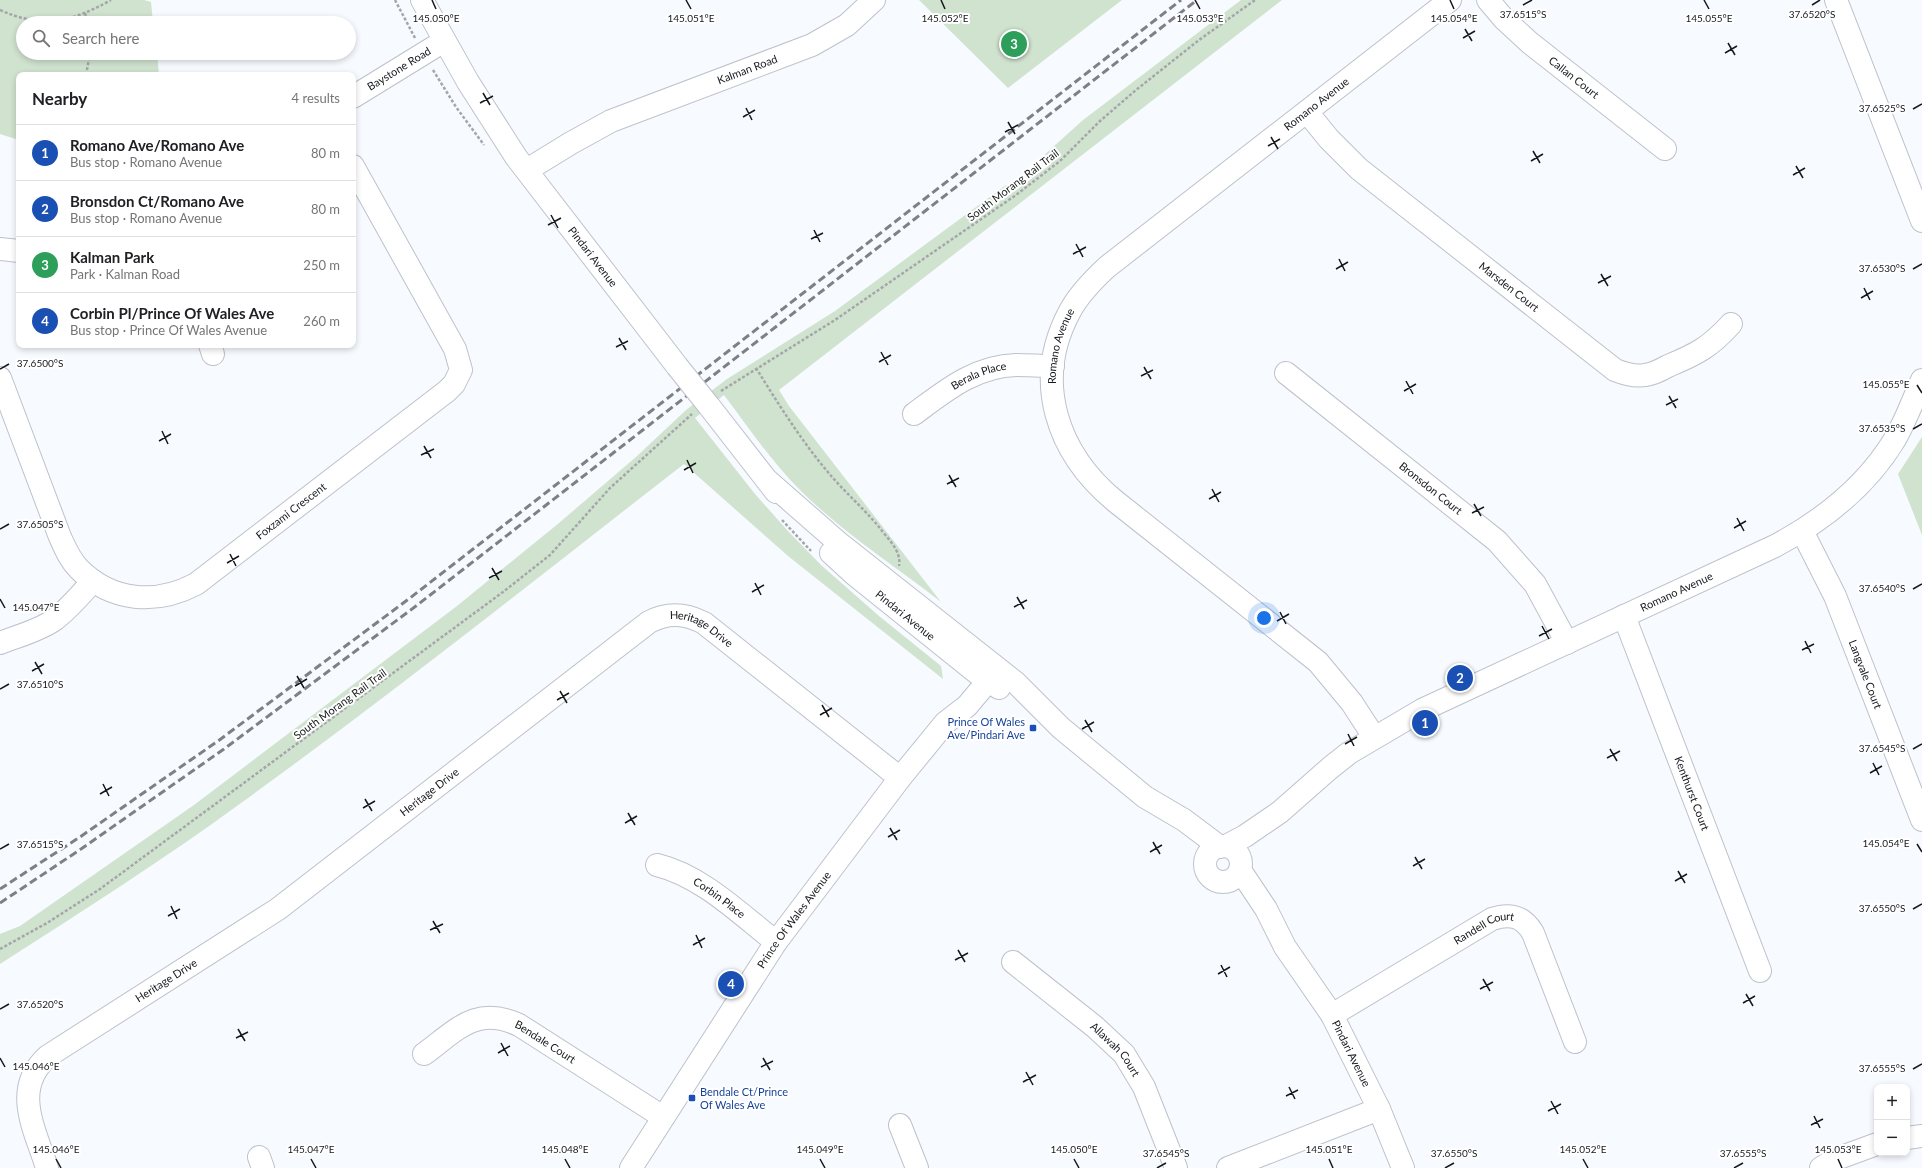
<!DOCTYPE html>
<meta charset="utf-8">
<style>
body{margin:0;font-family:Lato,sans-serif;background:#f6f6f6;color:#202124}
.controls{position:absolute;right:12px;bottom:12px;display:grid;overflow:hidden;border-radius:8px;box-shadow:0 2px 6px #0003}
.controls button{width:36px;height:36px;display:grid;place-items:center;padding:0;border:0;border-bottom:1px solid #e0e0e0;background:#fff;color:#202124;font:20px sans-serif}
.you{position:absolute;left:1264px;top:618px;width:14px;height:14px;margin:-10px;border:3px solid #fff;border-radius:50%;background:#1a73e8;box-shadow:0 0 0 6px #1a73e833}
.badge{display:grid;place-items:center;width:26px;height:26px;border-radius:50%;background:#b45309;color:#fff;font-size:13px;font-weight:700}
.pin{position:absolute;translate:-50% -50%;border:2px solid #fff;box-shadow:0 1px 4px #0006}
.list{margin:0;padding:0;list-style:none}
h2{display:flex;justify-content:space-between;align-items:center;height:52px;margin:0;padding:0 16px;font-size:17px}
h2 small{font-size:13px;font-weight:400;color:#757577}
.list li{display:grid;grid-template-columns:26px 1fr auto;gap:12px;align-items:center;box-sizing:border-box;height:56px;padding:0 16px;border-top:1px solid #e0e0e0}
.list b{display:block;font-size:15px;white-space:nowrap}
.list p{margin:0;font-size:13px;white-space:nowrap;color:#757577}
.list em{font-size:13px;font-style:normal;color:#757577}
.icon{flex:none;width:22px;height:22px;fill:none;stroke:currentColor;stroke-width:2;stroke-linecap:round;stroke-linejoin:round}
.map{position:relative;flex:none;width:1922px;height:1168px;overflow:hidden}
.search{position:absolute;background:#fff;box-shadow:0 2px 6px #0003;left:16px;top:16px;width:340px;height:44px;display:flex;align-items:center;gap:10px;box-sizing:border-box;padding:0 14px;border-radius:22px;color:#757577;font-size:15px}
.panel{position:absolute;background:#fff;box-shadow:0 2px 6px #0003;left:16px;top:72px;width:340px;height:276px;border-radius:8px}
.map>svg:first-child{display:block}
.green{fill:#d0e3cf}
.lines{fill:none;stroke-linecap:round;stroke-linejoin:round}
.minor-casing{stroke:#bcc2cc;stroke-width:24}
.path{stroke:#a4a6aa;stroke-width:2.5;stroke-dasharray:3 2;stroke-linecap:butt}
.minor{stroke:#fff;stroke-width:22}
.rail{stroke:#7e8084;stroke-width:3;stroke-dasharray:8 4;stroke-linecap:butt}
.minor-bridge-casing{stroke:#bcc2cc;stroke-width:24;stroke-linecap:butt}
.minor-bridge{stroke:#fff;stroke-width:22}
.ticks{fill:none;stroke:#16181c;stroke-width:1.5}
.transit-dot{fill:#1a4fb4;stroke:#fff;stroke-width:1.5}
.labels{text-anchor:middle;stroke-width:4;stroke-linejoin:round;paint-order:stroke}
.street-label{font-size:11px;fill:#16181c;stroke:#fff}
.transit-label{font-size:11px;fill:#164399;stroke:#fff;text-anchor:end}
.ticks-label{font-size:10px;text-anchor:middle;fill:#16181c;stroke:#fff;stroke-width:4;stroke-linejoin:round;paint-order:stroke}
</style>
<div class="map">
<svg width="1922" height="1168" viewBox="0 0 1922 1168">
<rect width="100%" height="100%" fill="#f7fafe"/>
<!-- green -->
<path class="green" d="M0,0h144l7,2 2,21h-130v30h134l2,22h-140v65l-19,-6z
M919,0h203l-114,88z
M1241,0h41l-503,390 10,16 152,196c-47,-37 -98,-69 -141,-112 -29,-29 -52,-63 -76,-95l-29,23 60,76 32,36 34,35 58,51 62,50 2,13 -155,-123 -104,-92c-147,114 -292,230 -443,339 -78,57 -160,109 -241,161v-30l20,-8 174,-121 263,-199 102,-83 77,-66 50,-47 41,-31 108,-68 171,-126 6,8 35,-26 -5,-10 41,-37z
M1922,437v98l-24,-61z"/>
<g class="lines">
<defs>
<g id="minor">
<path id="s1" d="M422,0l46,82 48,75 161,209"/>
<path id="s2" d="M1488,0l16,19 26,24 135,106"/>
<path d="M1836,0l86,221"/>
<path id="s3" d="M353,97l91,-56"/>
<path id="s4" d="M1307,112l22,27 30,30 256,201c10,4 20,7 30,5 8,-1 16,-5 23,-9 29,-12 42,-19 63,-42"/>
<path id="s5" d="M527,170l44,-27 40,-22 201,-76 35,-20 27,-25"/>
<path d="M0,249l19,2"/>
<path d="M210,345l3,9"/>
<path id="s6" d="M1286,373l211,168 38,43 32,59"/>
<path id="s7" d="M0,378l60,159c5,11 10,23 19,32 33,33 77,36 117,15l251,-193 7,-7 7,-14 -6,-21 -102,-183"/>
<path d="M709,406l67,86"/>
<path id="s8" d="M914,414c31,-23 61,-48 102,-49 12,0 25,1 37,1"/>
<path d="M768,481l72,63 176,139 45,45 84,69 39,23 36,27"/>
<path id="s9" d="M1802,531l33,65 87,224"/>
<path id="s10" d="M831,553l24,22 122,98 22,15"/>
<path id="s11" d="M1624,616l136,355"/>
<path d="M0,643c18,-7 38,-12 54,-23 15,-11 27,-26 39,-39"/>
<path id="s12" d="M1374,737l-22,-34 -34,-41 -203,-161c-58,-48 -83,-120 -45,-190 9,-17 23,-31 37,-44l343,-267"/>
<path id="s13" d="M1226,846l19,-10 35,-24 50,-44 19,-15 73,-43 353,-164c49,-26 91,-59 120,-107 11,-19 18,-39 27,-59"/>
<circle cx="1223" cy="864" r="18"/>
<path id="s14" d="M657,865c45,11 83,49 119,77"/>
<path id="s15" d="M1240,870l26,39 19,38 47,68 47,94 24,59"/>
<path id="s16" d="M1013,962l82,65 29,27 20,33 32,81"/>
<path id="s17" d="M1332,1015l160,-96c18,-6 31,-3 41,14l42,109"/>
<path id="s18" d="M424,1054c33,-24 52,-49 95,-29l144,92"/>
<path d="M900,1125l17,43"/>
<path d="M1907,1138l15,-2"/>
<path d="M259,1157l4,11"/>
<path id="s19" d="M47,1168c-12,-39 -36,-79 1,-112l230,-147 371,-287c19,-10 36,-9 55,1l196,155"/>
<path id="s20" d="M631,1168l145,-226 124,-164 45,-55 22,-17 21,-25 5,-16"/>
<path d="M1228,1168l151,-59"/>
<path d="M1821,1168l15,-9 41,-15"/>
</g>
</defs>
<!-- minor casing -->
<use href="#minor" class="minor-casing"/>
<!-- path -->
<path class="path" d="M395,0l20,38
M0,10c42,19 72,12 111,-10
M85,13l3,10
M433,70l23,37 28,38
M86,75l4,-22
M756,368c23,37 48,77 77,110 15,17 32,32 46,49 8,11 23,24 20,39
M721,391l114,-71 181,-125 44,-34 40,-40 36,-31 63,-50 56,-40
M782,520l29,31
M0,949l47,-26 53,-34 403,-297 47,-37 60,-67 82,-74"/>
<!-- minor -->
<use href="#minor" class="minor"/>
<!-- rail -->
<path class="rail" d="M0,889l80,-52 138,-96 192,-143 771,-598
M0,903l81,-54 143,-100 192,-143 781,-606"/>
<defs>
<path id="minor-bridge" d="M677,366l32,40"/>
</defs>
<!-- minor-bridge casing -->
<use href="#minor-bridge" class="minor-bridge-casing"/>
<!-- minor-bridge -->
<use href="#minor-bridge" class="minor-bridge"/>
</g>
<!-- ticks -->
<path class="ticks" d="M432,0l4,9M686,0l5,9M941,0l4,9M1195,0l5,9M1450,0l4,9M1704,0l5,9M1523,5l9,-5M1812,5l8,-5M1465,29l7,12M1463,38l12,-7M1728,43l7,12M1725,53l12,-7M483,93l7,12M480,103l13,-7M746,108l6,12M1913,109l9,-5M743,117l12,-7M1008,122l7,12M1005,132l13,-7M1271,137l7,12M1268,146l12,-7M1533,151l7,12M1531,161l12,-7M1796,166l7,12M1793,175l12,-7M551,215l7,13M548,225l13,-7M814,230l6,12M811,239l12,-6M1076,244l7,13M1073,254l13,-7M1339,259l6,12M1336,269l12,-7M1913,269l9,-5M1601,274l7,12M1598,283l13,-7M1864,288l6,12M1861,298l12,-7M619,338l7,12M616,347l12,-6M881,352l7,13M879,362l12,-7M1144,367l7,12M0,369l9,-5M1141,376l12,-6M1406,381l7,13M1917,385l5,8M1404,391l12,-7M1669,396l7,12M1666,405l12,-6M1913,429l9,-5M162,431l6,13M159,441l12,-7M424,446l7,12M421,455l13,-6M687,460l6,13M684,470l12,-7M949,475l7,12M947,484l12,-6M1212,489l7,13M1209,499l12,-7M1474,504l7,12M1472,513l12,-6M1737,518l7,13M1734,528l12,-7M0,529l9,-5M230,554l6,12M227,563l12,-7M492,568l7,12M489,578l13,-7M755,583l6,12M1913,589l9,-5M752,592l12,-7M1017,597l7,12M0,599l5,9M1014,607l13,-7M1280,612l6,12M1277,621l12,-7M1542,626l7,13M1539,636l13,-7M1805,641l6,12M1802,650l12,-6M35,662l7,12M32,671l12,-7M297,676l7,12M295,686l12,-7M0,689l9,-5M560,691l7,12M557,700l12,-7M822,705l7,12M820,715l12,-7M1085,720l7,12M1082,729l12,-7M1348,734l6,12M1345,744l12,-7M1610,749l7,12M1913,749l9,-5M1607,758l13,-7M1873,763l6,12M1870,773l12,-7M103,784l6,12M100,794l12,-7M365,799l7,12M363,808l12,-7M628,813l7,12M625,823l12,-7M890,828l7,12M888,837l12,-7M1153,842l7,12M1917,844l5,8M0,849l9,-5M1150,852l12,-7M1415,857l7,12M1413,866l12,-7M1678,871l7,12M1675,881l12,-7M171,906l6,13M1913,909l9,-5M168,916l12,-7M433,921l7,12M430,930l13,-6M696,935l6,13M693,945l12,-7M958,950l7,12M955,960l13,-7M1221,965l6,12M1218,974l12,-7M1483,979l7,12M1480,989l13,-7M1746,994l7,12M1743,1003l12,-7M0,1009l9,-5M238,1029l7,12M236,1038l12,-6M501,1043l7,13M498,1053l12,-7M0,1058l5,9M763,1058l7,12M761,1067l12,-6M1913,1069l9,-5M1026,1072l7,13M1023,1082l13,-7M1289,1087l6,12M1286,1096l12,-6M1551,1101l7,13M1548,1111l13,-7M1814,1116l6,12M1811,1125l12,-6M56,1159l5,9M311,1159l5,9M565,1159l5,9M820,1159l5,9M1074,1159l5,9M1329,1159l4,9M1583,1159l5,9M1838,1159l4,9M1157,1168l9,-5M1445,1168l9,-5M1734,1168l9,-5"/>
<!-- markers -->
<g class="transit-dot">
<rect x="1029" y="724" width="8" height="8" rx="2"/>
<rect x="688" y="1094" width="8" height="8" rx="2"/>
</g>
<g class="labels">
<!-- street labels -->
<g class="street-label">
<text dy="4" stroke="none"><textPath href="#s3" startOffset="54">Baystone Road</textPath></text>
<text dy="4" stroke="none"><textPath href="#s5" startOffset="243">Kalman Road</textPath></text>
<text dy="4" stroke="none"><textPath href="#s2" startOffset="116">Callan Court</textPath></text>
<text dy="4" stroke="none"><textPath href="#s12" startOffset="889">Romano Avenue</textPath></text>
<text transform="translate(1013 185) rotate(-37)" y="4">South Morang Rail Trail</text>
<text dy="4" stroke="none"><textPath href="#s1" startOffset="309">Pindari Avenue</textPath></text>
<text dy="4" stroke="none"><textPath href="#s4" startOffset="268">Marsden Court</textPath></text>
<text dy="4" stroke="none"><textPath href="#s12" startOffset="529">Romano Avenue</textPath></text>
<text dy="4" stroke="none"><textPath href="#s8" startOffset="76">Berala Place</textPath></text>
<text dy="4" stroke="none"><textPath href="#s6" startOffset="185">Bronsdon Court</textPath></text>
<text dy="4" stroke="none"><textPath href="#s7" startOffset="454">Foxzami Crescent</textPath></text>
<text dy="4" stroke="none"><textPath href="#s13" startOffset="520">Romano Avenue</textPath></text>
<text dy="4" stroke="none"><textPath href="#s10" startOffset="97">Pindari Avenue</textPath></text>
<text dy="4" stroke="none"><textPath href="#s19" startOffset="920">Heritage Drive</textPath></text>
<text dy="4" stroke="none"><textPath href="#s9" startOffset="157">Langvale Court</textPath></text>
<text transform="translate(340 704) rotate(-36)" y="4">South Morang Rail Trail</text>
<text dy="4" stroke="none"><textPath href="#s19" startOffset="585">Heritage Drive</textPath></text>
<text dy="4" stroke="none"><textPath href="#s11" startOffset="190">Kenthurst Court</textPath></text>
<text dy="4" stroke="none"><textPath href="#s14" startOffset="71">Corbin Place</textPath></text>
<text dy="4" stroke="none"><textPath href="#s20" startOffset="297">Prince Of Wales Avenue</textPath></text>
<text dy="4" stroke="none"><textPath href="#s17" startOffset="176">Randell Court</textPath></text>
<text dy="4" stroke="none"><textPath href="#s19" startOffset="261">Heritage Drive</textPath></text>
<text dy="4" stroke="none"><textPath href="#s18" startOffset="138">Bendale Court</textPath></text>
<text dy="4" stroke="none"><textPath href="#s16" startOffset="135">Allawah Court</textPath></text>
<text dy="4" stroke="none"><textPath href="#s15" startOffset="215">Pindari Avenue</textPath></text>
</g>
<!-- transit labels -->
<g class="transit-label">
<text x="1025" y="726">Prince Of Wales<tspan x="1025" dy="13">Ave/Pindari Ave</tspan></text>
<text x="700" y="1096" text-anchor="start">Bendale Ct/Prince<tspan x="700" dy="13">Of Wales Ave</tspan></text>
</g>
</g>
<g class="ticks-label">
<text x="1812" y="18">37.6520°S</text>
<text x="1523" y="18">37.6515°S</text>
<text x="436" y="22">145.050°E</text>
<text x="691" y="22">145.051°E</text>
<text x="945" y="22">145.052°E</text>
<text x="1200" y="22">145.053°E</text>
<text x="1454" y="22">145.054°E</text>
<text x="1709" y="22">145.055°E</text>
<text x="1882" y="112">37.6525°S</text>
<text x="1882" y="272">37.6530°S</text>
<text x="40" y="367">37.6500°S</text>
<text x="1886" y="388">145.055°E</text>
<text x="1882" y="432">37.6535°S</text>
<text x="40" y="528">37.6505°S</text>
<text x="1882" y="592">37.6540°S</text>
<text x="36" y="611">145.047°E</text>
<text x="40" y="688">37.6510°S</text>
<text x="1882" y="752">37.6545°S</text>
<text x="1886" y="847">145.054°E</text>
<text x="40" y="848">37.6515°S</text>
<text x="1882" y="912">37.6550°S</text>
<text x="40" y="1008">37.6520°S</text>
<text x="36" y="1070">145.046°E</text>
<text x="1882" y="1072">37.6555°S</text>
<text x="56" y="1153">145.046°E</text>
<text x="311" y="1153">145.047°E</text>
<text x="565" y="1153">145.048°E</text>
<text x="820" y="1153">145.049°E</text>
<text x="1074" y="1153">145.050°E</text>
<text x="1329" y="1153">145.051°E</text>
<text x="1583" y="1153">145.052°E</text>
<text x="1838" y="1153">145.053°E</text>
<text x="1166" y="1157">37.6545°S</text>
<text x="1454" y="1157">37.6550°S</text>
<text x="1743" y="1157">37.6555°S</text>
</g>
</svg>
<div class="controls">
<button>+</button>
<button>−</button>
</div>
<div class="you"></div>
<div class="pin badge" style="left:1425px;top:723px;background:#1a4fb4">1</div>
<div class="pin badge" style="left:1460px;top:678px;background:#1a4fb4">2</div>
<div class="pin badge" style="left:1014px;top:44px;background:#2e9e5b">3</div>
<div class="pin badge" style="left:731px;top:984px;background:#1a4fb4">4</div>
<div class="search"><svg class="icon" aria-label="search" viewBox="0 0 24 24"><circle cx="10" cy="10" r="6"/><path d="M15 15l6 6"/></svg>Search here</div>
<section class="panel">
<h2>Nearby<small>4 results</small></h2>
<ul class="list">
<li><span class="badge" style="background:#1a4fb4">1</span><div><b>Romano Ave/Romano Ave</b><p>Bus stop · Romano Avenue</p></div><em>80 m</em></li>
<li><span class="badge" style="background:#1a4fb4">2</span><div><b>Bronsdon Ct/Romano Ave</b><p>Bus stop · Romano Avenue</p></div><em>80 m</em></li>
<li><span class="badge" style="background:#2e9e5b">3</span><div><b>Kalman Park</b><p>Park · Kalman Road</p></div><em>250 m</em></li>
<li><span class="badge" style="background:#1a4fb4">4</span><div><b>Corbin Pl/Prince Of Wales Ave</b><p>Bus stop · Prince Of Wales Avenue</p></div><em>260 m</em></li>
</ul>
</section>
</div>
